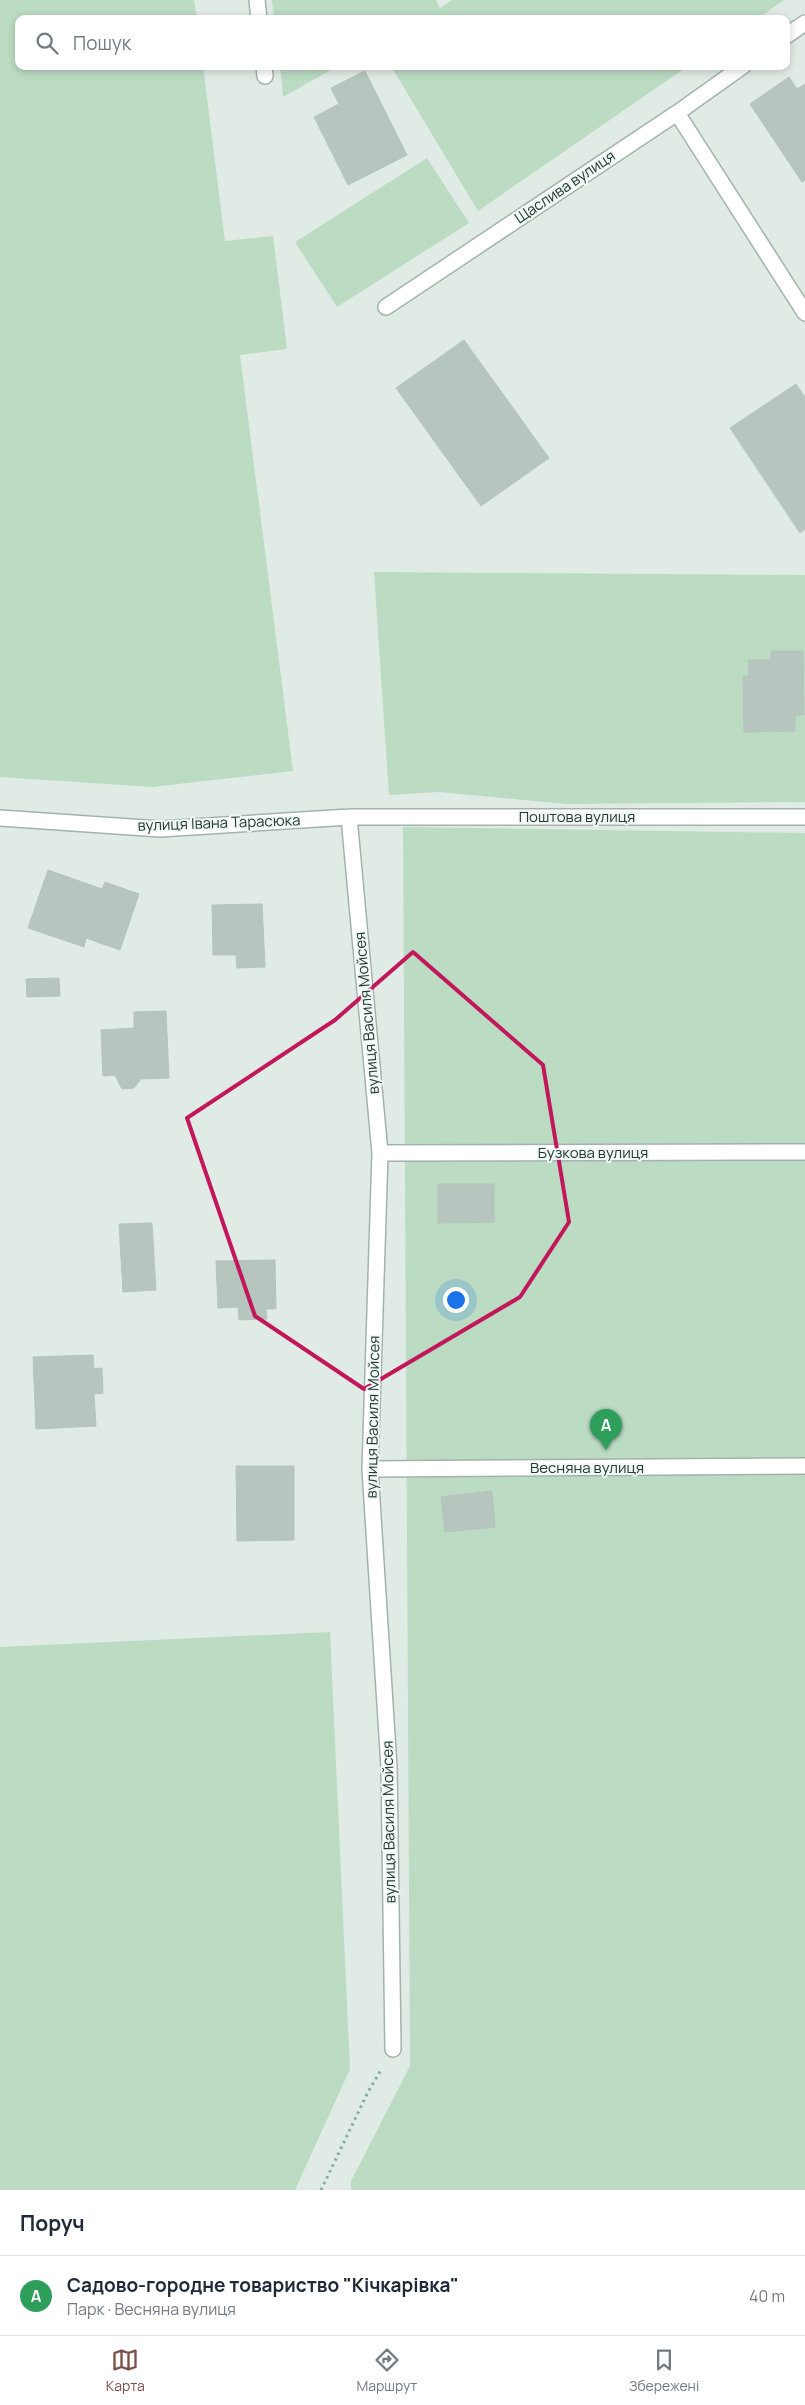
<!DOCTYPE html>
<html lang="uk">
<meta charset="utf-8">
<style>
body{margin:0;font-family:Manrope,sans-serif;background:#f6f6f7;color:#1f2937}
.you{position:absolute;left:455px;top:1299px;width:18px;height:18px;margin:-12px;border:4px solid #fff;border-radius:50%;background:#1a73e8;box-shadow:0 0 0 8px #1a73e833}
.badge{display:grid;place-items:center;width:32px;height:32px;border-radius:50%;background:#7a4f49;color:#fff;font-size:16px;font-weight:700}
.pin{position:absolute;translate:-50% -41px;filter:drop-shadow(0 1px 2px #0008)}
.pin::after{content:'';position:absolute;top:26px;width:18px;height:15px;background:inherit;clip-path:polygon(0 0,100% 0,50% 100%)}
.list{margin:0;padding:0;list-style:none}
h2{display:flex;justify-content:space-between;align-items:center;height:65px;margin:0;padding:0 20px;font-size:21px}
h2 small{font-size:16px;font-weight:400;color:#747a83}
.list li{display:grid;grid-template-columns:32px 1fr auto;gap:15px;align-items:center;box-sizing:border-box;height:80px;padding:0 20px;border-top:1px solid #e0e1e3}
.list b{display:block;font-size:19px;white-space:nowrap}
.list p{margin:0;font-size:16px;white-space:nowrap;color:#747a83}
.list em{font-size:16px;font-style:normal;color:#747a83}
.icon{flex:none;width:28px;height:28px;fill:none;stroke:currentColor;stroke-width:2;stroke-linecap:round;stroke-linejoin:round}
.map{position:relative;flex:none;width:805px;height:2190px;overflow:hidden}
.search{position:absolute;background:#fff;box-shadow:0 2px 8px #0003;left:15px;right:15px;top:15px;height:55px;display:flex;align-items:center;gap:12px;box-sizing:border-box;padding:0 18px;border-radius:10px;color:#747a83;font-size:19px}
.sheet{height:145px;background:#fff}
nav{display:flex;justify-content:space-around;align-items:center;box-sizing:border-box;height:70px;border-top:1px solid #e0e1e3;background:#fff;font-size:14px;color:#747a83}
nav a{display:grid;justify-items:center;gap:2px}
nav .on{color:#7a4f49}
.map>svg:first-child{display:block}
.green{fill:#bbdbc3}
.building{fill:#b7c5bf;stroke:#b4c4bd}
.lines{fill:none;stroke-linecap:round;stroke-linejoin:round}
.minor-casing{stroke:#a4b2ad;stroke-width:18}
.path{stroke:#83ad9e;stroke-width:3;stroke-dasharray:2.5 4;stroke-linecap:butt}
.minor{stroke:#fff;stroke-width:15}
.marked{fill:none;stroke:#c2185b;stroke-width:4;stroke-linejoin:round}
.labels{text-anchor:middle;stroke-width:4;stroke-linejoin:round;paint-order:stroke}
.street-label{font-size:15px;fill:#223a33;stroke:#f1f7f4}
</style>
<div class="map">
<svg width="805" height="2190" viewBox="0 0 805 2190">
<rect width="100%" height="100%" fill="#e1ebe6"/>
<!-- green -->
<path class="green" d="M0,0h194l3,19h-178v47h184l22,175 48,-5 14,113 -47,6 53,416 -141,16 -152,-10z
M272,0h164l4,8 12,-8h332l-27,19h-483z
M280,66h58l-55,31z
M391,66h297l-210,145z
M427,158l42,65 -132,84 -42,-65z
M374,572l431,3v227l-239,2 -127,-12 -50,3z
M403,827l402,6v1357h-454v-9l59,-115z
M330,1632l20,437 -55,121h-295v-543z"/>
<!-- building -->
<path class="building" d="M365,71l42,84 -59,30 -34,-68 25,-13 -8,-16z
M789,77l8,12 8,-5v96l-3,2 -52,-78z
M464,340l85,118 -68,48 -85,-118z
M796,384l9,13v132l-5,4 -70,-105z
M771,651h32l1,64h-9v16l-51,1 -1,-56h6l-1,-16h23z
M48,870l54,19 3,-7 34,12 -19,56 -34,-12 -2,9 -56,-19z
M262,904l3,63 -28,1 -1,-13h-23l-1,-50z
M59,978l1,18 -33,1 -1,-18z
M166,1011l3,67 -28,1 -7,9 -12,1 -7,-14 -12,1 -2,-46 33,-2v-16z
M438,1184h56v38l-56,1z
M152,1223l4,67 -33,2 -4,-68z
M275,1260l1,49h-10l1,10 -28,1 -1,-13 -20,1 -2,-47z
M93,1355l1,14 8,-1 1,25 -9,1 2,32 -60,3 -3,-72z
M236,1466h58v74l-57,1z
M492,1491l3,36 -50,5 -4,-35z"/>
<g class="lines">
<defs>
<path id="minor" d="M257,0l2,19
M786,36l19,-13
M264,66l1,10
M677,113l128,200
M386,307l291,-194 66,-47
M349,817l31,336 -10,316 19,298 4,282
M0,818l160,11 189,-12h456
M380,1153l425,-1
M370,1469l435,-3"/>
</defs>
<!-- minor casing -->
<use href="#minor" class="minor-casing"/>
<!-- path -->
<path class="path" d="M321,2190l47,-98 13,-22"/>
<!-- minor -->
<use href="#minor" class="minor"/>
</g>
<!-- marked area -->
<path class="marked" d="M413,952l130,113 26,157 -49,75 -156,92 -109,-73 -68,-198 148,-98z"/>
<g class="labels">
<!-- street labels -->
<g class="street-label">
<text transform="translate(565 187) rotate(-34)" y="5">Щаслива вулиця</text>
<text x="577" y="822">Поштова вулиця</text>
<text transform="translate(219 823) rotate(-2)" y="5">вулиця Івана Тарасюка</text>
<text transform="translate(367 1013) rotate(-95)" y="5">вулиця Василя Мойсея</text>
<text x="593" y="1158">Бузкова вулиця</text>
<text transform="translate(373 1417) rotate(-89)" y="5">вулиця Василя Мойсея</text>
<text x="587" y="1473">Весняна вулиця</text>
<text transform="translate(389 1822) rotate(-91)" y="5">вулиця Василя Мойсея</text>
</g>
</g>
</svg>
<div class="you"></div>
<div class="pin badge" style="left:606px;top:1450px;background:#2e9e5b">A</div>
<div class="search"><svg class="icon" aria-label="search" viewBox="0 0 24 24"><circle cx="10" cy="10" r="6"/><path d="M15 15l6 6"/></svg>Пошук</div>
</div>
<section class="sheet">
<h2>Поруч<small></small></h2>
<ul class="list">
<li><span class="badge" style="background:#2e9e5b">A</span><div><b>Садово-городне товариство &quot;Кічкарівка&quot;</b><p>Парк · Весняна вулиця</p></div><em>40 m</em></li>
</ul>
</section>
<nav>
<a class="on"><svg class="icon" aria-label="map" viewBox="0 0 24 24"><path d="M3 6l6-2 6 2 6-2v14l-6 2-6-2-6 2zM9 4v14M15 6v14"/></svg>Карта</a>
<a><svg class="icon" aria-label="directions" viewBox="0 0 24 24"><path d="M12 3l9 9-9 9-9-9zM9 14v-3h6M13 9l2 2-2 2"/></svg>Маршрут</a>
<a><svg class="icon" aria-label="saved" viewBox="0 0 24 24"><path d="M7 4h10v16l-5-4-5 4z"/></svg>Збережені</a>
</nav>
